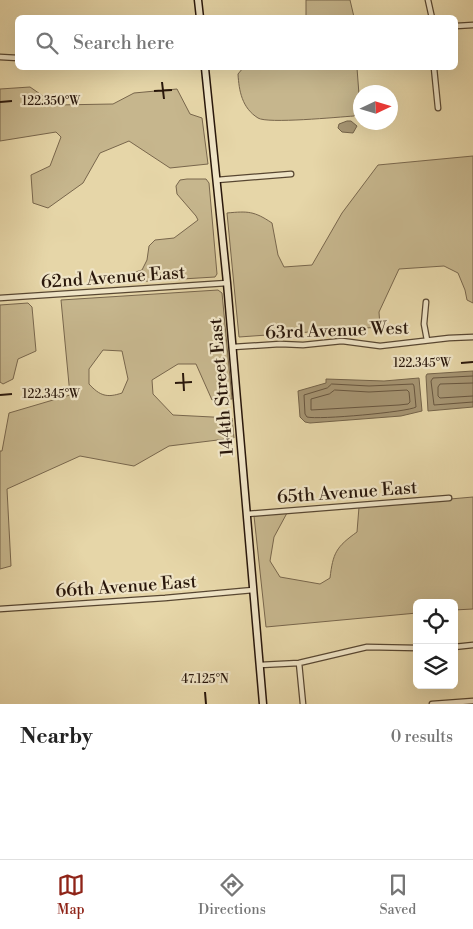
<!DOCTYPE html>
<meta charset="utf-8">
<style>
body{margin:0;font-family:"Libre Bodoni",serif;background:#f2f2f2;color:#222}
.controls{position:absolute;right:15px;bottom:15px;display:grid;overflow:hidden;border-radius:8px;box-shadow:0 5px 20px #0002}
.controls button{width:45px;height:45px;display:grid;place-items:center;padding:0;border:0;border-bottom:1px solid #e0e0e0;background:#fff;color:#222;font:25px sans-serif}
.compass{position:absolute;left:353px;top:85px;width:45px;height:45px;border-radius:50%;background:#fff;box-shadow:0 5px 20px #0002;rotate:86deg}
.list{margin:0;padding:0;list-style:none}
h2{display:flex;justify-content:space-between;align-items:center;height:65px;margin:0;padding:0 20px;font-size:21px}
h2 small{font-size:16px;font-weight:400;color:#767676}
.icon{flex:none;width:28px;height:28px;fill:none;stroke:currentColor;stroke-width:2;stroke-linecap:round;stroke-linejoin:round}
.map{position:relative;flex:none;width:473px;height:704px;overflow:hidden}
.search{position:absolute;background:#fff;box-shadow:0 5px 20px #0002;left:15px;right:15px;top:15px;height:55px;display:flex;align-items:center;gap:12px;box-sizing:border-box;padding:0 18px;border-radius:8px;color:#767676;font-size:19px}
.sheet{height:155px;background:#fff}
nav{display:flex;justify-content:space-around;align-items:center;box-sizing:border-box;height:70px;border-top:1px solid #e0e0e0;background:#fff;font-size:14px;color:#767676}
nav a{display:grid;justify-items:center;gap:2px}
nav .on{color:#8f2418}
.map>svg:first-child{display:block}
.green{fill:#c6b68d;stroke:#78664c;fill-rule:evenodd}
.water{fill:#a69573;stroke:#746349}
.lines{fill:none;stroke-linecap:round;stroke-linejoin:round}
.shore{stroke:#68563f;stroke-width:1}
.street-casing{stroke:#584732;stroke-width:7}
.secondary-casing{stroke:#29170b;stroke-width:9}
.street{stroke:#efe4c6;stroke-width:4.5}
.secondary{stroke:#efe4c6;stroke-width:6}
.ticks{fill:none;stroke:#29170b;stroke-width:2}
.labels{text-anchor:middle;stroke-width:4.5;stroke-linejoin:round;paint-order:stroke}
.street-label{font-size:18px;fill:#29170b;stroke:#efe4c6}
.ticks-label{font-size:12px;text-anchor:middle;fill:#29170b;stroke:#efe4c6;stroke-width:4.5;stroke-linejoin:round;paint-order:stroke}
</style>
<div class="map">
<svg width="473" height="704" viewBox="0 0 473 704">
<rect width="100%" height="100%" fill="#e6d6a8"/>
<filter id="stains"><feTurbulence type="fractalNoise" baseFrequency=".004" numOctaves="4"/><feColorMatrix values="0 0 0 0 .2 0 0 0 0 .09 0 0 0 0 .02 0 0 0 .5 -.17"/></filter>
<radialGradient id="worn" r=".72"><stop offset=".6" stop-color="#630" stop-opacity="0"/><stop offset="1" stop-color="#630" stop-opacity=".3"/></radialGradient>
<!-- green -->
<path class="green" d="M306,0h44l4,17h-48z
M243,68h114l3,40 -6,8c-15,1 -87,8 -96,2 -16,-10 -19,-27 -20,-44z
M30,87l26,18 57,-1 21,-11 43,-4 13,25 12,4 6,46 -38,4 -41,-27 -29,12 -17,30 -35,25 -15,-5 -2,-28 19,-9 11,-29 -5,-5 -56,9v-52z
M473,156v147l-6,-3 -2,-10 -7,-17 -14,-7 -45,3 -20,43 1,15 -141,10 -12,-124c21,-2 27,-2 45,10l6,32 6,12 28,-2 30,-52 36,-48z
M187,179h19l3,4 8,91 -2,3 -83,5 -5,-5 2,-3 13,-4 5,-10 2,-14 6,-6 19,-2 24,-18 -2,-4 -19,-22 -1,-8 4,-6z
M218,290l4,3 10,106 -20,1 -16,-36h-18l-26,16 1,14 20,21 59,3 2,20 -65,8 -35,20 -54,-10 -73,33 4,77 -11,3v-118h2l7,-38 61,-18 -9,-95zM103,350l19,1 6,28 -6,14c-15,5 -22,3 -33,-9v-15z
M28,303l4,4 4,44 -18,8 -5,20 -10,5 -3,-2v-77z
M473,497v112l-19,1v-7h-37v10l-151,14 -12,-111 33,-3 -13,24 -4,24 10,16 40,7 10,-6c3,-25 6,-31 27,-46l2,-25z"/>
<!-- water -->
<path class="water" d="M347,121h4l6,5 -4,7 -11,-1 -4,-4 1,-4z
M473,371v36l-45,4 -2,-35 1,-2z
M419,378l3,33 -21,5 -91,7 -5,-1 -5,-5 -2,-26 28,-8v-4l58,2z"/>
<g class="lines">
<!-- shore -->
<path class="shore" d="M473,376l-40,2 -2,3 3,24 39,-3
M473,383l-33,1 -2,3v9l2,2 33,-2
M332,384l37,2 44,-2 1,2 2,21c-8,5 -98,13 -109,10l-2,-3 -1,-19 23,-7z
M335,390l34,2 38,-2 2,2 1,10 -2,2 -9,1 -88,5v-11l18,-5z"/>
<defs>
<path id="street" d="M428,0l4,18
M456,26l17,-1
M0,57l18,1
M434,68l4,40
M217,180l74,-6
M0,298l227,-15
M426,302l-2,22 3,16
M233,347l47,-3 23,1 39,-4 38,5 69,-8 24,-1
M247,514l202,-16
M0,609l165,-11 88,-8
M454,647l19,-2
M299,663l4,41
M260,665l39,-2 68,-16 50,1
M432,704l41,-3"/>
<path id="secondary" d="M198,0l2,18
M205,68l22,215 36,421"/>
</defs>
<!-- street casing -->
<use href="#street" class="street-casing"/>
<!-- secondary casing -->
<use href="#secondary" class="secondary-casing"/>
<!-- street -->
<use href="#street" class="street"/>
<!-- secondary -->
<use href="#secondary" class="secondary"/>
</g>
<!-- ticks -->
<path class="ticks" d="M162,82l2,17M154,91l18,-1M0,102l12,-1M461,363l12,-1M183,373l1,18M175,383l17,-1M0,395l12,-1M205,692l1,12"/>
<g class="labels">
<!-- street labels -->
<g class="street-label">
<text transform="translate(113 277) rotate(-4)" y="6">62nd Avenue East</text>
<text transform="translate(337 330) rotate(-2)" y="6">63rd Avenue West</text>
<text transform="translate(221 387) rotate(-95)" y="6">144th Street East</text>
<text transform="translate(347 492) rotate(-4)" y="6">65th Avenue East</text>
<text transform="translate(126 586) rotate(-4)" y="6">66th Avenue East</text>
</g>
</g>
<g class="ticks-label">
<text x="51" y="105">122.350°W</text>
<text x="422" y="367">122.345°W</text>
<text x="51" y="398">122.345°W</text>
<text x="205" y="683">47.125°N</text>
</g>
<rect width="100%" height="100%" filter="url(#stains)"/>
<rect width="100%" height="100%" fill="url(#worn)"/>
</svg>
<div class="controls">
<button><svg class="icon" aria-label="locate" viewBox="0 0 24 24"><circle cx="12" cy="12" r="6"/><path d="M12 2v4M12 18v4M2 12h4M18 12h4"/></svg></button>
<button><svg class="icon" aria-label="layers" viewBox="0 0 24 24"><path d="M12 4l9 5-9 5-9-5zM3 14l9 5 9-5"/></svg></button>
</div>
<svg class="compass" viewBox="-18 -18 36 36"><path d="M0-13l5 13h-10z" fill="#e53935"/><path d="M0 13l5-13h-10z" fill="#767676"/></svg>
<div class="search"><svg class="icon" aria-label="search" viewBox="0 0 24 24"><circle cx="10" cy="10" r="6"/><path d="M15 15l6 6"/></svg>Search here</div>
</div>
<section class="sheet">
<h2>Nearby<small>0 results</small></h2>
<ul class="list">
</ul>
</section>
<nav>
<a class="on"><svg class="icon" aria-label="map" viewBox="0 0 24 24"><path d="M3 6l6-2 6 2 6-2v14l-6 2-6-2-6 2zM9 4v14M15 6v14"/></svg>Map</a>
<a><svg class="icon" aria-label="directions" viewBox="0 0 24 24"><path d="M12 3l9 9-9 9-9-9zM9 14v-3h6M13 9l2 2-2 2"/></svg>Directions</a>
<a><svg class="icon" aria-label="saved" viewBox="0 0 24 24"><path d="M7 4h10v16l-5-4-5 4z"/></svg>Saved</a>
</nav>
